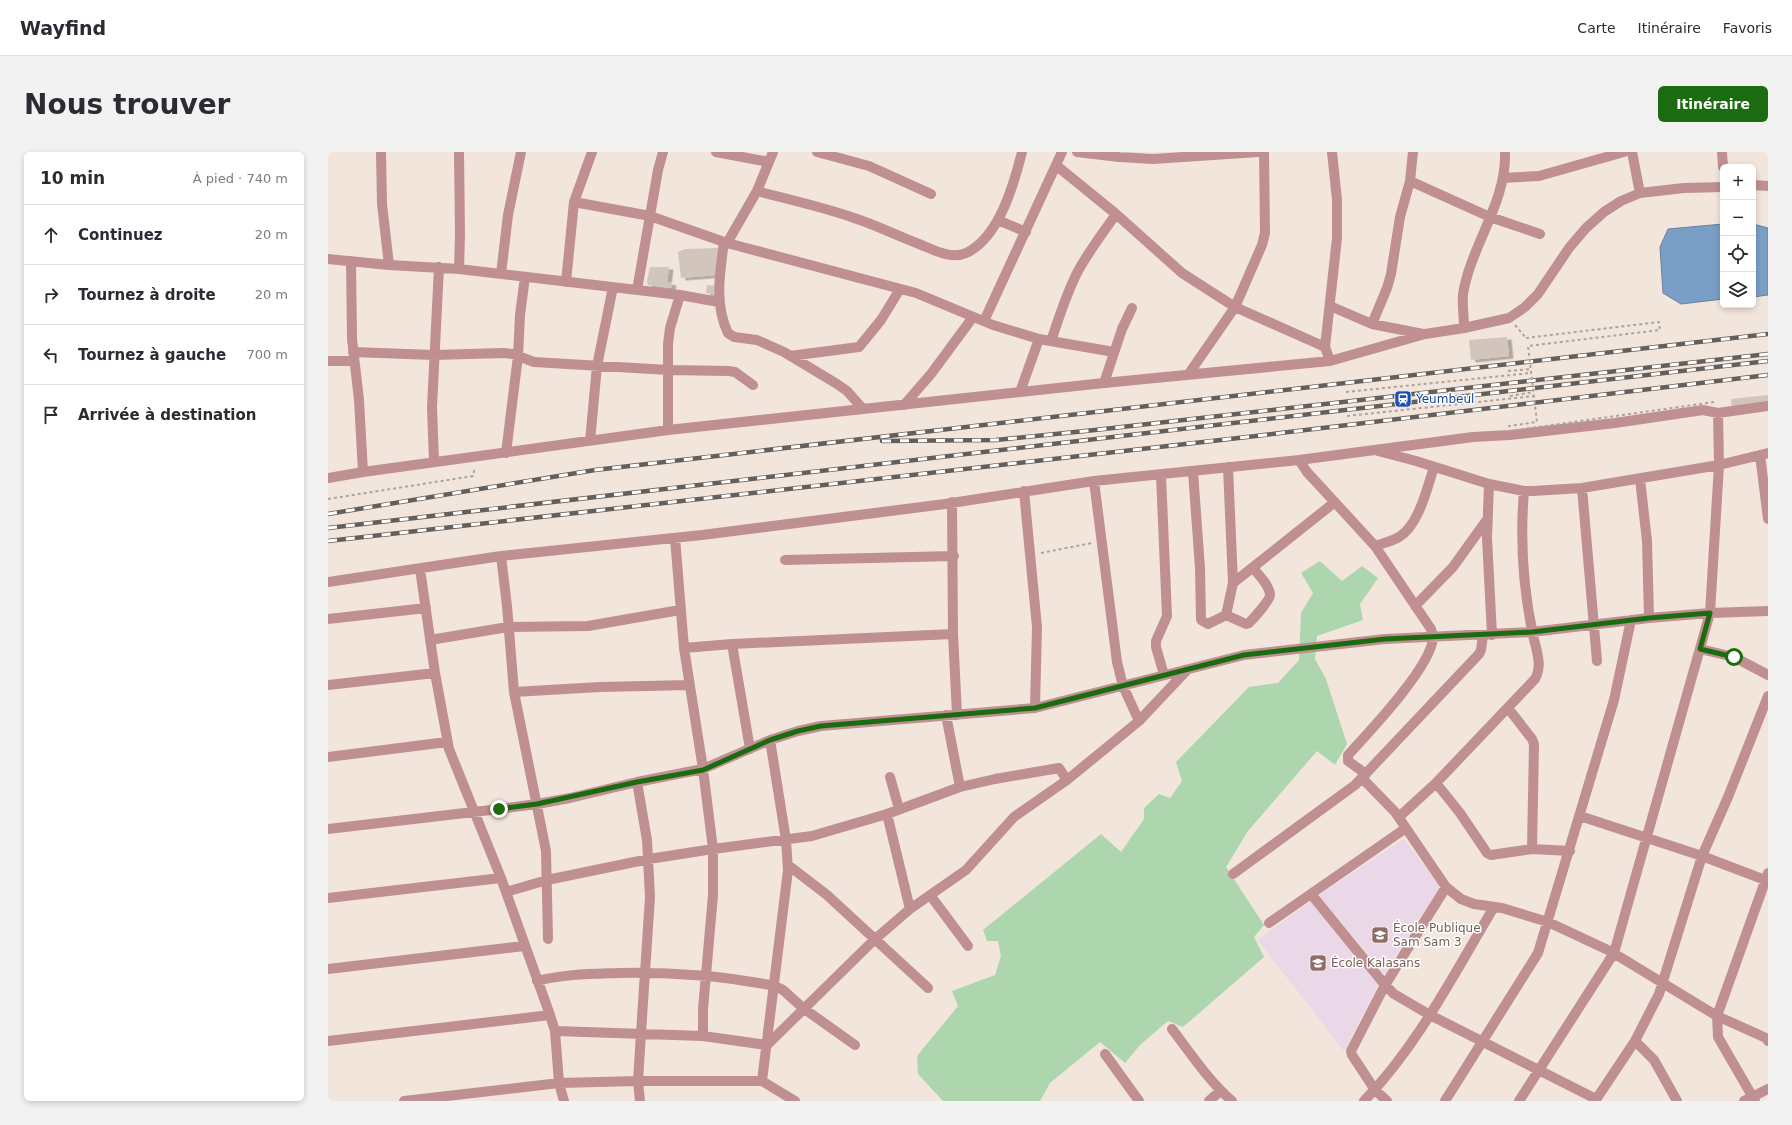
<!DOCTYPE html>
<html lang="fr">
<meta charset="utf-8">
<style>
body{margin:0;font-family:"DejaVu Sans",sans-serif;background:#f2f2f3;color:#2b2b33}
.controls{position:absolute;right:12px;top:12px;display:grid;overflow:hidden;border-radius:6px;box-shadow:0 2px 6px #0003}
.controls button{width:36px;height:36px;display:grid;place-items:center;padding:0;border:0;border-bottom:1px solid #e1e1e2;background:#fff;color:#2b2b33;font:20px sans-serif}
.stop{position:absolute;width:12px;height:12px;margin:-9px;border:3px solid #1b6c11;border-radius:50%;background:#fff}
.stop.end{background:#1b6c11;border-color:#fff;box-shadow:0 1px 4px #0008}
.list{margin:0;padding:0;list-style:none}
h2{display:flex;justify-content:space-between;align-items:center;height:52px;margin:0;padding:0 16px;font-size:17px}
h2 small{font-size:13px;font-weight:400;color:#7c7c81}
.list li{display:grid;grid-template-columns:26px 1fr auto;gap:12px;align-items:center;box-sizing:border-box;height:60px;padding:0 16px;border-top:1px solid #e1e1e2}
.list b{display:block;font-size:15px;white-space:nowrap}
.list em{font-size:13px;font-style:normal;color:#7c7c81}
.icon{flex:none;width:22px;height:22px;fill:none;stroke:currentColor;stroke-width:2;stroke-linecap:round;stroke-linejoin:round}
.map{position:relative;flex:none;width:1440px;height:949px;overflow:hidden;border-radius:6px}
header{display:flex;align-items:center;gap:24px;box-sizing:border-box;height:56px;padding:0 20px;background:#fff;border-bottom:1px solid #e1e1e2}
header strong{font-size:19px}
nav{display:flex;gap:22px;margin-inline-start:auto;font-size:14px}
.intro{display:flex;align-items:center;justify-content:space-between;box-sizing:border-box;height:96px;padding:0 24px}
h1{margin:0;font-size:28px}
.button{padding:10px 18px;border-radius:6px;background:#1b6c11;color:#fff;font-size:14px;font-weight:700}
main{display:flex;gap:24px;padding:0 24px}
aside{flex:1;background:#fff;border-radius:6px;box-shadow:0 2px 6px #0003}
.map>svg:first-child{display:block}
.education{fill:#ead7e7}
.green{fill:#aed6ae}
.water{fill:#7a9fc6;stroke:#68809a}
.building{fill:#d1c5bc;filter:url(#shadow)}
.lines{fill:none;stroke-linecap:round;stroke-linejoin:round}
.path{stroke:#ada39c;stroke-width:2;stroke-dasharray:3 3;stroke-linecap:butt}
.minor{stroke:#bf8f91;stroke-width:10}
.rail-casing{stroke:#655e59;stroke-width:4.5}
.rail{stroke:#fff;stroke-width:3;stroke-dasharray:9;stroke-linecap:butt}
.path-bridge{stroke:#ada39c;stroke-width:2;stroke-dasharray:3 3;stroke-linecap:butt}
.route{stroke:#1b6c11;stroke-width:5}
.labels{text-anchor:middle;stroke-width:3;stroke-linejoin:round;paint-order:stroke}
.transit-label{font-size:12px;fill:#164399;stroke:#fff;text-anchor:start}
.education-label{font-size:12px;fill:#785e54;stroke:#fff;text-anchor:start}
</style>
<header>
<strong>Wayfind</strong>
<nav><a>Carte</a><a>Itinéraire</a><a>Favoris</a></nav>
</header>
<div class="intro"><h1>Nous trouver</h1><a class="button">Itinéraire</a></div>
<main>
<aside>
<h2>10 min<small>À pied · 740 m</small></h2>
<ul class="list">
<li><svg class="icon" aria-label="ahead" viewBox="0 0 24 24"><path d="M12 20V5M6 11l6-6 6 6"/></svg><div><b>Continuez</b></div><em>20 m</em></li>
<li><svg class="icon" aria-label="right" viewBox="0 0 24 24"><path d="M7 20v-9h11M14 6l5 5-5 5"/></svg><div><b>Tournez à droite</b></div><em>20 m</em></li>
<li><svg class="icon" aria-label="left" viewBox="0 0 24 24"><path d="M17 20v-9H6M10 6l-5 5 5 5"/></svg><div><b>Tournez à gauche</b></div><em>700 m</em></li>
<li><svg class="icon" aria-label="arrive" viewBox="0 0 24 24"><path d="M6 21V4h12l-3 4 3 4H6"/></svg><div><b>Arrivée à destination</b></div></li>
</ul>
</aside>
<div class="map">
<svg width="1440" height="949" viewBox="0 0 1440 949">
<defs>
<filter id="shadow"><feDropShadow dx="4.5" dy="2.5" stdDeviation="0" flood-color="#0004"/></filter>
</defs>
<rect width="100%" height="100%" fill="#f2e5dc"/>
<!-- education -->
<path class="education" d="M1076,687l36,47 -56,88 -65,-79z
M983,749l67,84 -34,66 -86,-111z"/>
<!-- green -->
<path class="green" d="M992,409l22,20 20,-15 16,12 -18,26 3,16 -46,16 -2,23 11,20 21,65 -12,21 -18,-14 -69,80 -22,36 38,58 -10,12 10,20 -81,70 -15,-6 -28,24 -15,18 -25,-21 -50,41 -10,18h-97l-25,-27 -1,-18 41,-50 -6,-15 43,-16 6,-19 -3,-15h-11l-4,-11 118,-96 20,18 23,-33v-11l15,-14 11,4 12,-17 -6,-19 73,-75 29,-4 21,-23 2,-47 12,-20 -12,-20z"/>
<!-- water -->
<path class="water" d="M1395,72v75l-42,5 -18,-11 -3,-46 8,-18z
M1425,72l15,4v67l-15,2z"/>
<!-- building -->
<path class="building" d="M391,96l-1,27 -37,3 -3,-26 7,-3z
M322,115h19l-2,15 5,1 -1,5 -23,-3 -1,-4z
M379,133l11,1v9l-12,-2z
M1179,185l2,19 -38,4 -2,-20z
M1440,243v9l-36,5 -1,-10z"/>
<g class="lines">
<!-- path -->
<path class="path" d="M1187,173l11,13
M1180,219l23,-2
M1018,240l185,-19
M1182,244l23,-4
M1019,264l187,-20
M0,347l145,-23 2,-9
M713,401l51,-10"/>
<!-- minor -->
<path class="minor" d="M53,0l1,52 7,61
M131,0l1,82 -1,35
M388,0l53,10
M489,0l52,14 62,28
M749,0l42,5 34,2 105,-7
M1304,0l8,41
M1394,0l1,15
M729,14l59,48 66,59 53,34 90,40 5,14
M1175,26l36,-2 85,-24
M1082,29l80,36 50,17
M1425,33l15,1
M429,39c33,9 67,16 100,28 21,7 41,17 62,25 13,5 32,16 47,9 33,-15 48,-69 56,-101
M246,50l76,14 77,27 189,50 77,32 46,14 75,13
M670,68l28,12
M396,90c-4,30 -10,62 4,91l6,4 23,3 27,12 53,32 10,7 16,18
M399,91l30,-52 16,-39
M0,107l61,6 70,4 221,26 39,7
M23,109l1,78 7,61 4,72
M173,122l7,-59 13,-63
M238,130l8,-80 18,-50
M309,138l21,-120 5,-18
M1002,154l42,18 51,10
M656,169l78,-169
M1044,172l15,-36 4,-14 9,-57 10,-36 3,-29
M1136,176c0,-11 -2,-24 -1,-34 8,-49 44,-92 42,-142
M723,189c8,-23 15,-47 27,-70 11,-20 25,-38 38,-57
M997,195l12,-109v-38l-5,-48
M25,200l81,3 70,-2 9,1 21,8 134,8 61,1 6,1 18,13
M462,204l69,-9 22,-27 19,-31
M0,209h26
M860,223l47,-68 27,-62 3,-12 -1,-81
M776,231l18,-54 10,-21
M692,240l19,-53
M576,253l27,-31 42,-57
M340,278v-86l2,-16 10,-33
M262,289l7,-75 16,-79
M1050,299l38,10 73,23 35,7h9l49,-3 137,-23 49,-12
M178,301l12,-97 2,-41 5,-38
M1432,303l8,64
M971,308l8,12 68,74 56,83c1,3 2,7 2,9 -2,29 -64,94 -85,117v6l18,13
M106,310l-2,-55 7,-140
M865,320l7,96 1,52 7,4 18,-9 7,-32 -5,-116
M833,323l6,141 -11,25v6l8,28
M0,326l35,-6 305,-42 436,-47 226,-22 95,-27 39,-6 45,-10 16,-11 13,-13 31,-46 17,-20 18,-16 17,-11 19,-8 44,-5 39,-1
M1312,327l7,62 2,77
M766,329l23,181 6,24 16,35
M1161,332l-2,54 5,97
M1254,336l15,173
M696,339l13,136 -2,81
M624,350l1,132 4,81
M347,386l9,110 19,121 10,80v46l-10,114v27
M1047,394c8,-3 18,-5 24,-9 20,-12 28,-49 35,-70
M173,404l6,50 7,86 32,159 2,88
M457,408l169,-4
M92,417l15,104 14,76 52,129 49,137 5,16 4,52 5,18
M0,430l173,-26 201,-21 243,-31 149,-23 205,-21 174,-23 37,-2 105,-12 88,-13 15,3 50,-7
M905,431l102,-81
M1087,454l38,-39 33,-46
M898,463l20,9 3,-1c5,-5 21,-23 21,-28 0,-9 -12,-21 -17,-27
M0,467l98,-11
M102,488l78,-13 80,-1 92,-16
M404,492l18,105
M356,496l48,-4 221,-10
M1372,497l34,8 34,18
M0,533l107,-12
M186,540l86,-5 90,-2
M1180,556l24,31 2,5 -2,105
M618,563l14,72
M0,605l119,-15
M562,625l9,32
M1034,626l33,34 51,75 15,12 13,5 28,4 46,14 62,29 107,65 49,22 2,3
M309,630l10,58 3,57 -9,136 -3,48 2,20
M1108,631l24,30 27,40 4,2 41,-6 38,2
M559,662l23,95
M1252,664l122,40 66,25
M1071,665l37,-34 99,-104c8,-14 1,-29 -2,-44 -10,-47 -13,-96 -9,-144
M0,677l171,-20 38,-5 33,-6 67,-16 66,-13 67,-29 28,-9 23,-5 214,-18 209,-53 141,-16 147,-7 117,-14 61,-5 58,-2
M460,713l39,30 101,93
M905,722l122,-89 124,-131 2,-4 2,-15
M178,740l41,-12 102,-21 64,-10 99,-13 75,-22 73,-27 35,-8 64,-11 8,12
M983,742l74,91 9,9 36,21 166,84
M602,743l38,51
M0,746l173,-20
M941,771l137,-95
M0,817l196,-23
M209,829c28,-7 54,-7 82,-8 53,-1 105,3 156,13l8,4 20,18 52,37
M844,877c19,25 37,52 60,72
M227,879l148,5 64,9 107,-105 36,-31 56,-39 48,-53 53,-37 72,-59 48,-51
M0,889l222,-26
M1307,889l19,19 23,41
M777,902l34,47
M434,929l26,-211 -2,-30 -16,-100
M76,949l155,-18 79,-2h124l33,20
M881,949l11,-10
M1036,949c54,-56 90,-127 130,-194
M1059,949l-12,-11 -23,-35 -1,-4 34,-66 61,-98
M1117,949l93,-148 76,-253 17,-80
M1191,949l95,-148 96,-340 9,-148 -1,-52
M1267,949l40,-60 24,-47 43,-138 26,-59 40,-101
M1416,949l24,-12
M1427,949l-37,-64 -1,-21 51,-143"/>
<defs>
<path id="rail" d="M554,289l114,-1 99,-10 673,-76
M0,362l267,-44 1173,-136
M0,376l1440,-167
M0,389l928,-105 512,-61"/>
</defs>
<!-- rail casing -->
<use href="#rail" class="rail-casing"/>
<!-- rail -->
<use href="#rail" class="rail"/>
<!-- path-bridge -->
<path class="path-bridge" d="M1198,186l133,-16 1,8 -132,16 9,76 -28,4 1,5 204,-29"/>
</g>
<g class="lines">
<!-- route -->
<path class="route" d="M171,657l38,-5 100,-22 66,-12 67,-30 28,-9 23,-5 214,-18 209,-53 141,-16 147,-7 117,-14 61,-5 -10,36 34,8"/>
</g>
<!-- icons -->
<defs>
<symbol id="station-square" viewBox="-11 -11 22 22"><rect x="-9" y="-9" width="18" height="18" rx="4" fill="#1a4fb4" stroke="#fff"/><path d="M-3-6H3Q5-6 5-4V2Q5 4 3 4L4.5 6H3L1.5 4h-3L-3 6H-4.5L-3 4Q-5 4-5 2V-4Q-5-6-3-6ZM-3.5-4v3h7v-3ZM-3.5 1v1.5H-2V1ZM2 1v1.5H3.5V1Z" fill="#fff"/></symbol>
<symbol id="school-square" viewBox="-11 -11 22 22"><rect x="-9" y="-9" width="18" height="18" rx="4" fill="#8d6e63" stroke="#fff"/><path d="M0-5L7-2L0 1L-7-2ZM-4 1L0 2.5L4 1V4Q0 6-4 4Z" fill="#fff"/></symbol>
</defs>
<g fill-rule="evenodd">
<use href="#station-square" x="1065" y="237" width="20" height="20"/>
<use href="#school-square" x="1042" y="773" width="20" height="20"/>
<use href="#school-square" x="980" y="801" width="20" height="20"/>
</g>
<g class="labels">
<!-- transit labels -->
<g class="transit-label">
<text x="1088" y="251">Yeumbeul</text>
</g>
<!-- education labels -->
<g class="education-label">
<text x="1065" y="780">École Publique<tspan x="1065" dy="14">Sam Sam 3</tspan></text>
<text x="1003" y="815">École Kalasans</text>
</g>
</g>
</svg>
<div class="controls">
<button>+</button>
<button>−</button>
<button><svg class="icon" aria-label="locate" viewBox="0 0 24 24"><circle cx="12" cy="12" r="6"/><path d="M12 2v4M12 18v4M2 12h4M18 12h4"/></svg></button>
<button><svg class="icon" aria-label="layers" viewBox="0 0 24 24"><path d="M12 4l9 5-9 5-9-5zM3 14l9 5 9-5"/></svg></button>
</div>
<div class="stop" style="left:1406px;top:505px"></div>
<div class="stop end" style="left:171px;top:657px"></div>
</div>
</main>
